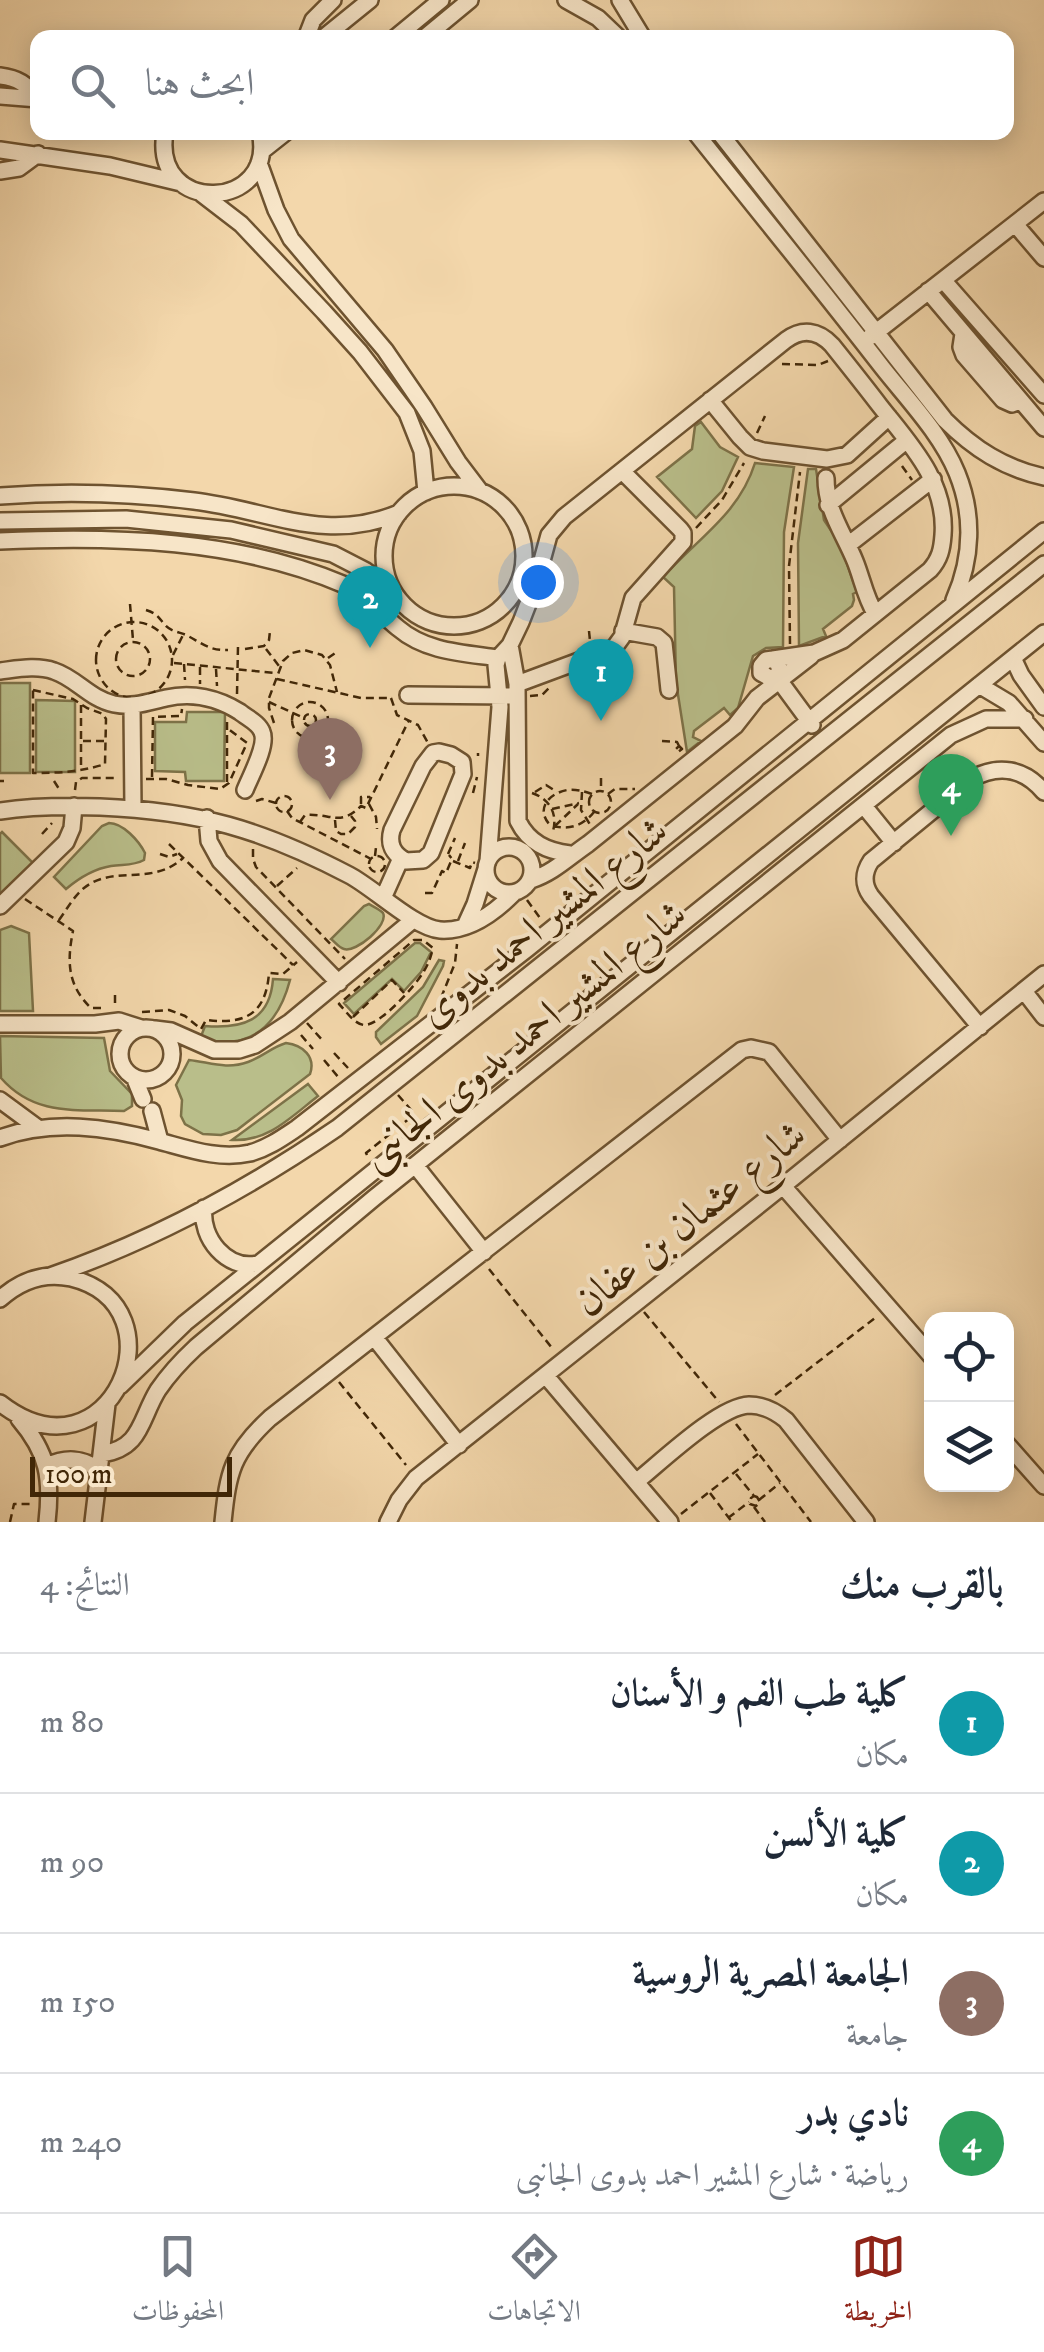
<!DOCTYPE html>
<html lang="ar">
<meta charset="utf-8">
<style>
body{margin:0;font-family:"IM FELL DW Pica",Amiri,serif;background:#f2f2f3;color:#1f2937;direction:rtl}
.controls{position:absolute;right:30px;bottom:30px;display:grid;overflow:hidden;border-radius:20px;box-shadow:0 5px 25px #0003}
.controls button{width:90px;height:90px;display:grid;place-items:center;padding:0;border:0;border-bottom:2px solid #e0e1e3;background:#fff;color:#1f2937;font:50px sans-serif}
.scale{position:absolute;left:30px;bottom:25px;width:202px;box-sizing:border-box;padding-left:10px;border:5px solid #412707;border-top:0;font-size:28px;line-height:35px;white-space:nowrap;color:#412707;-webkit-text-stroke:8px #f7e5c8;paint-order:stroke}
.you{position:absolute;left:538px;top:582px;width:35px;height:35px;margin:-25px;border:8px solid #fff;border-radius:50%;background:#1a73e8;box-shadow:0 0 0 15px #1a73e833}
.badge{display:grid;place-items:center;width:65px;height:65px;border-radius:50%;background:#8f2418;color:#fff;font-size:32px;font-weight:700}
.pin{position:absolute;translate:-50% -82px;filter:drop-shadow(0 2px 5px #0008)}
.pin::after{content:'';position:absolute;top:52px;width:35px;height:30px;background:inherit;clip-path:polygon(0 0,100% 0,50% 100%)}
.list{margin:0;padding:0;list-style:none}
h2{display:flex;justify-content:space-between;align-items:center;height:130px;margin:0;padding:0 40px;font-size:42px}
h2 small{font-size:32px;font-weight:400;color:#747a83}
.list li{display:grid;grid-template-columns:65px 1fr auto;gap:30px;align-items:center;box-sizing:border-box;height:140px;padding:0 40px;border-top:2px solid #e0e1e3}
.list b{display:block;font-size:38px;white-space:nowrap}
.list p{margin:0;font-size:32px;white-space:nowrap;color:#747a83}
.list em{font-size:32px;font-style:normal;color:#747a83}
.icon{flex:none;width:55px;height:55px;fill:none;stroke:currentColor;stroke-width:2;stroke-linecap:round;stroke-linejoin:round}
.map{position:relative;flex:none;width:1044px;height:1522px;overflow:hidden;direction:ltr}
.search{position:absolute;background:#fff;box-shadow:0 5px 25px #0003;left:30px;right:30px;top:30px;height:110px;display:flex;align-items:center;gap:25px;box-sizing:border-box;padding:0 35px;border-radius:20px;color:#747a83;font-size:38px}
.sheet{height:690px;background:#fff}
nav{display:flex;justify-content:space-around;align-items:center;box-sizing:border-box;height:140px;border-top:2px solid #e0e1e3;background:#fff;font-size:28px;color:#747a83}
nav a{display:grid;justify-items:center;gap:5px}
nav .on{color:#8f2418}
.map>svg:first-child{display:block}
.green{fill:#b9be8a;stroke:#7d7248;stroke-width:2.5}
.lines{fill:none;stroke-linecap:round;stroke-linejoin:round}
.minor-casing{stroke:#6e5330;stroke-width:20}
.path{stroke:#412707;stroke-width:2.5;stroke-dasharray:8 5;stroke-linecap:butt}
.minor{stroke:#f7e5c8;stroke-width:15}
.labels{text-anchor:middle;stroke-width:8;stroke-linejoin:round;paint-order:stroke}
.street-label{font-size:42px;fill:#412707;stroke:#f7e5c8}
</style>
<div class="map">
<svg width="1044" height="1522" viewBox="0 0 1044 1522">
<rect width="100%" height="100%" fill="#f3d7ab"/>
<filter id="stains"><feTurbulence type="fractalNoise" baseFrequency=".002" numOctaves="4"/><feColorMatrix values="0 0 0 0 .2 0 0 0 0 .09 0 0 0 0 .02 0 0 0 .5 -.17"/></filter>
<radialGradient id="worn" r=".72"><stop offset=".6" stop-color="#630" stop-opacity="0"/><stop offset="1" stop-color="#630" stop-opacity=".3"/></radialGradient>
<!-- green -->
<path class="green" d="M701,422l19,25 18,10 -16,34 -26,27 -39,-41 35,-28 3,-23z
M755,463l39,4 -10,65 -1,115 -17,1 -13,8 -15,52 -8,7 -6,-7 -30,23 -1,6 8,4 -14,11 -11,-70 -2,-95 -11,-10c35,-39 76,-63 92,-114z
M808,469h8l8,51 16,24 17,48 -4,2 1,6 -2,6 -29,23 3,7 -27,10 -1,-103z
M0,683h30v90h-30z
M36,700l39,1v71h-39z
M187,712h38l-1,69h-38l-1,-9 -30,-1v-49h31z
M109,823c14,0 30,18 36,30l-1,7c-11,6 -21,4 -33,6 -18,3 -32,12 -45,23l-12,-12 48,-51z
M2,832l31,31 -33,33v-62z
M369,904c3,2 12,6 14,9 6,12 -27,40 -39,36 -5,-1 -9,-7 -13,-10l33,-33z
M11,926l18,7 4,78h-33v-81z
M415,943h5l11,9 -10,20 -17,19 -12,-12 -38,35 -10,-11z
M439,960l5,1 -1,5 -26,50 -36,28 -5,-7v-5l47,-45z
M273,979l17,1c-12,46 -40,71 -90,59l5,-13c37,3 65,-5 68,-47z
M0,1036l104,2 6,33 22,23v12l-8,5c-47,-2 -89,6 -123,-33z
M286,1043c17,2 30,14 24,31l-73,56 -16,5 -18,-1 -18,-10 -4,-8 1,-16 -6,-15 13,-25c20,2 37,10 59,2 14,-5 24,-15 38,-19z
M308,1084l10,12c-27,21 -50,46 -86,44z"/>
<g class="lines">
<defs>
<path id="minor" d="M566,0l32,18 21,20
M620,0l23,38
M306,38l7,-18 20,-20
M323,38l47,-38
M395,38l46,-38
M424,38l46,-38
M0,76c17,2 28,8 37,23
M0,96l38,3
M165,132c-14,85 113,79 95,0
M695,132c62,78 126,156 187,235 26,33 59,67 75,106 17,42 15,86 -3,127
M719,132l226,288c29,29 59,48 99,57
M0,150l110,16 71,17
M262,151l24,-19
M259,163l17,47 15,29 94,111 39,57 34,55 22,29
M0,171l19,-3 19,-14
M202,194l39,30 83,88 36,40 47,61 15,38 4,41
M1015,224l29,34
M943,280l101,115
M928,291l116,137
M963,334l-2,13 3,8 39,45 9,4 8,-3
M870,337l174,-136
M710,400l30,37 10,10 13,4 64,8 20,-4 42,-38
M826,478c0,32 17,54 29,83 7,17 10,36 20,52
M384 556a70 70 0 1 1 140 0a70 70 0 1 1-140 0Z
M0,496c65,-5 130,-3 194,5 75,9 131,43 205,12
M828,505l79,-65
M0,521l126,-2 105,11 102,24 33,17 26,19
M0,541c115,-5 238,-2 345,44 23,10 34,28 53,43 28,24 65,25 100,30
M848,545l85,-66
M623,631l34,6 7,6 5,47
M510,645l7,39 1,137c11,22 29,30 52,33
M1013,658l8,17 23,32
M0,671c17,-2 37,-6 54,0 22,7 36,28 60,33 19,4 34,-2 52,-6 26,-6 52,0 74,14 7,6 19,11 22,20 6,13 -12,45 -17,58
M776,676l-6,2 -9,-5v-7l5,-6 7,-1 5,5 2,7 -4,5 36,49
M517,684l97,-36 8,-11 11,-39 50,-56v-9l-3,-4 -57,-57
M979,685l30,18 35,40
M408,695l101,1
M132,706l1,103
M439,752l12,3 11,7 1,12 -32,79 -8,7 -17,1c-13,-7 -18,-17 -14,-31l31,-64 10,-13z
M864,806l30,37
M0,811c33,-5 66,-5 100,-4 98,4 161,22 249,68 25,13 66,53 91,55 29,2 54,-17 73,-36
M207,818l2,23 11,20 119,122
M486 870a23 23 0 1 1 46 0a23 23 0 1 1-46 0Z
M488,861l12,-154 -4,-42 2,-7 12,-13 11,-23 14,-36 14,-51 15,-18 222,-177c16,-12 32,-10 46,5 16,20 32,40 48,61 30,38 67,76 63,129 -1,14 -3,24 -13,35l-87,70 -29,13 -41,6
M531,880c22,-7 38,-23 57,-36l147,-118 22,-28 54,-42
M384,896l17,-38
M0,906l66,-64 6,-14 2,-22
M465,926l10,-22 11,-35
M1024,991l20,26
M0,1024h95l24,-3 22,7
M980,1027l-109,-131c-8,-11 -8,-23 0,-35l100,-82c27,-15 53,-11 73,13
M120 1054a26 26 0 1 1 52 0a26 26 0 1 1-52 0Z
M155,1029l16,2 43,19h25l16,-5 35,-23 123,-102
M134,1077l9,22
M0,1100l38,28
M152,1111l8,30
M0,1138c52,-19 107,-11 159,3 30,8 60,19 91,12 18,-5 32,-15 47,-25l230,-179 517,-418
M415,1165l69,87
M783,1186l149,171
M204,1208c-4,30 23,62 53,56
M50,1276c102,-35 198,-87 287,-148l707,-564
M0,1299c20,-18 44,-27 71,-21 115,28 39,211 -71,125
M374,1337l85,108
M546,1376l124,146
M120,1386l65,-63 859,-690
M19,1419c29,34 33,59 28,103
M1006,1443l38,43
M102,1454c40,-6 38,-35 56,-64 11,-16 24,-30 38,-43l178,-149 577,-463 35,-16h39
M47,1466c18,-9 36,-8 52,4
M636,1482c25,-20 83,-76 113,-77 14,0 26,6 37,15l80,102
M93,1522l14,-118
M223,1522c5,-50 9,-69 47,-104l472,-368 9,-2 18,4 71,88
M388,1522l11,-22 17,-22 367,-292 261,-212"/>
</defs>
<!-- minor casing -->
<use href="#minor" class="minor-casing"/>
<!-- path -->
<path class="path" d="M782,364l36,1 10,-4
M757,433l8,-17
M902,466l10,14
M696,528l26,-28 22,-37
M130,604l3,36
M146,610c12,4 12,7 19,15 6,7 16,7 23,11 15,8 23,15 40,14
M96 660a38 38 0 1 1 76 0a38 38 0 1 1-76 0Z
M589,631l1,10
M116 659a17 17 0 1 1 34 0a17 17 0 1 1-34 0Z
M790,644l-1,-78 11,-94
M245,649l19,-3 5,-6 1,-9
M266,649l13,17
M173,655l10,-20
M328,658l10,-7
M174,663l101,10
M184,664l1,16
M200,667v17
M216,669l1,17
M277,679l84,19h31
M33,690l40,9 14,9 16,6 3,5 -1,45c-24,8 -46,9 -72,9z
M237,694l1,-48
M530,696l12,-1 7,-7
M391,698l6,17 21,10 10,18
M269,702l35,16
M292 720a18 18 0 1 1 36 0a18 18 0 1 1-36 0Z
M81,705v62
M304 720a6 6 0 1 1 12 0a6 6 0 1 1-12 0Z
M274,723l-5,-15v-10l14,-37 9,-8 12,-3 18,5 8,10 7,27
M83,741h22
M662,741l15,1 2,4
M679,746l3,3 -4,3 -2,-3z
M309,751l3,-6 6,-4 11,3
M478,756v-3
M152,777l1,-60 28,-1 1,-7
M601,778v13
M146,779h20l22,6 32,4 9,-6 18,-40 -20,-15
M0,781h4
M54,781l7,11
M227,782v-62
M75,790l1,-8 6,-4h36
M589 802a11 11 0 1 1 22 0a11 11 0 1 1-22 0Z
M535,792l11,-7 11,7
M582,792l-1,18 10,16
M473,793l4,-16
M532,793c18,6 27,22 20,41
M592,794c-9,-3 -16,-5 -25,-4 -20,4 -31,20 -17,35 18,6 33,1 44,-13
M608,794l7,-5h20
M276 804a8 8 0 1 1 16 0a8 8 0 1 1-16 0Z
M256,801l6,-2 14,4
M361,804v-7h9
M369,804l7,13 1,12
M552,809l27,-6
M287,811l5,7 79,41
M335,820l1,11 5,3h7l7,-7v-6l-4,-5
M300,822l5,-7c26,-2 35,12 56,-9l5,2 43,-88
M555,826l23,-22
M42,834l10,-11
M169,844l124,121
M253,849v10l3,8 89,92
M160,854l9,3 8,-3
M448,854l7,-16
M375,856l1,-9
M369 864a8 8 0 1 1 16 0a8 8 0 1 1-16 0Z
M453,861l17,7 2,-6 3,1
M458,861l7,-18
M277,886l20,-18
M425,893h7l10,-22 4,2 6,-14 -3,-4
M25,899l48,32c-6,30 -6,54 18,77h10
M527,900l13,18
M59,920c8,-11 15,-24 25,-32 30,-24 67,-1 99,-30
M414,940h9l10,8c-2,8 -4,15 -9,23 -7,13 -44,55 -60,54 -10,-1 -18,-14 -25,-21z
M115,995v11
M441,998l14,-35 2,-19
M142,1012l27,-2 16,6 16,13 5,-9c39,5 60,-6 63,-47l14,1 14,-12
M353,1017l39,-37 12,13
M307,1023l16,18
M301,1035l12,14
M334,1053l14,15
M324,1060l15,18
M398,1095l15,17
M367,1155l-1,-2 49,-39
M489,1269l63,79
M644,1312l75,90
M339,1382l67,83
M775,1395l100,-77
M736,1424l75,98
M736,1474l18,22
M710,1493l22,29
M754,1496l3,1 3,5 -4,4 -6,-2 1,-6z
M759,1500l21,-17
M754,1507l11,15
M681,1514l77,-60
M728,1518l21,-16
M10,1522l4,-18h18"/>
<!-- minor -->
<use href="#minor" class="minor"/>
</g>
<g class="labels">
<!-- street labels -->
<g class="street-label">
<text transform="translate(542 920) rotate(-39)" y="15">شارع المشير احمد بدوى</text>
<text transform="translate(523 1034) rotate(-39)" y="15">شارع المشير احمد بدوى الجانبى</text>
<text transform="translate(689 1217) rotate(-39)" y="15">شارع عثمان بن عفان</text>
</g>
</g>
<rect width="100%" height="100%" filter="url(#stains)"/>
<rect width="100%" height="100%" fill="url(#worn)"/>
</svg>
<div class="controls">
<button><svg class="icon" aria-label="locate" viewBox="0 0 24 24"><circle cx="12" cy="12" r="6"/><path d="M12 2v4M12 18v4M2 12h4M18 12h4"/></svg></button>
<button><svg class="icon" aria-label="layers" viewBox="0 0 24 24"><path d="M12 4l9 5-9 5-9-5zM3 14l9 5 9-5"/></svg></button>
</div>
<div class="scale">100 m</div>
<div class="you"></div>
<div class="pin badge" style="left:601px;top:721px;background:#0f9aa8">1</div>
<div class="pin badge" style="left:370px;top:648px;background:#0f9aa8">2</div>
<div class="pin badge" style="left:330px;top:800px;background:#8d6e63">3</div>
<div class="pin badge" style="left:951px;top:836px;background:#2e9e5b">4</div>
<div class="search"><svg class="icon" aria-label="search" viewBox="0 0 24 24"><circle cx="10" cy="10" r="6"/><path d="M15 15l6 6"/></svg>ابحث هنا</div>
</div>
<section class="sheet">
<h2>بالقرب منك<small>النتائج: 4</small></h2>
<ul class="list">
<li><span class="badge" style="background:#0f9aa8">1</span><div><b>كلية طب الفم و الأسنان</b><p>مكان</p></div><em>80 m</em></li>
<li><span class="badge" style="background:#0f9aa8">2</span><div><b>كلية الألسن</b><p>مكان</p></div><em>90 m</em></li>
<li><span class="badge" style="background:#8d6e63">3</span><div><b>الجامعة المصرية الروسية</b><p>جامعة</p></div><em>150 m</em></li>
<li><span class="badge" style="background:#2e9e5b">4</span><div><b>نادي بدر</b><p>رياضة · شارع المشير احمد بدوى الجانبى</p></div><em>240 m</em></li>
</ul>
</section>
<nav>
<a class="on"><svg class="icon" aria-label="map" viewBox="0 0 24 24"><path d="M3 6l6-2 6 2 6-2v14l-6 2-6-2-6 2zM9 4v14M15 6v14"/></svg>الخريطة</a>
<a><svg class="icon" aria-label="directions" viewBox="0 0 24 24"><path d="M12 3l9 9-9 9-9-9zM9 14v-3h6M13 9l2 2-2 2"/></svg>الاتجاهات</a>
<a><svg class="icon" aria-label="saved" viewBox="0 0 24 24"><path d="M7 4h10v16l-5-4-5 4z"/></svg>المحفوظات</a>
</nav>
